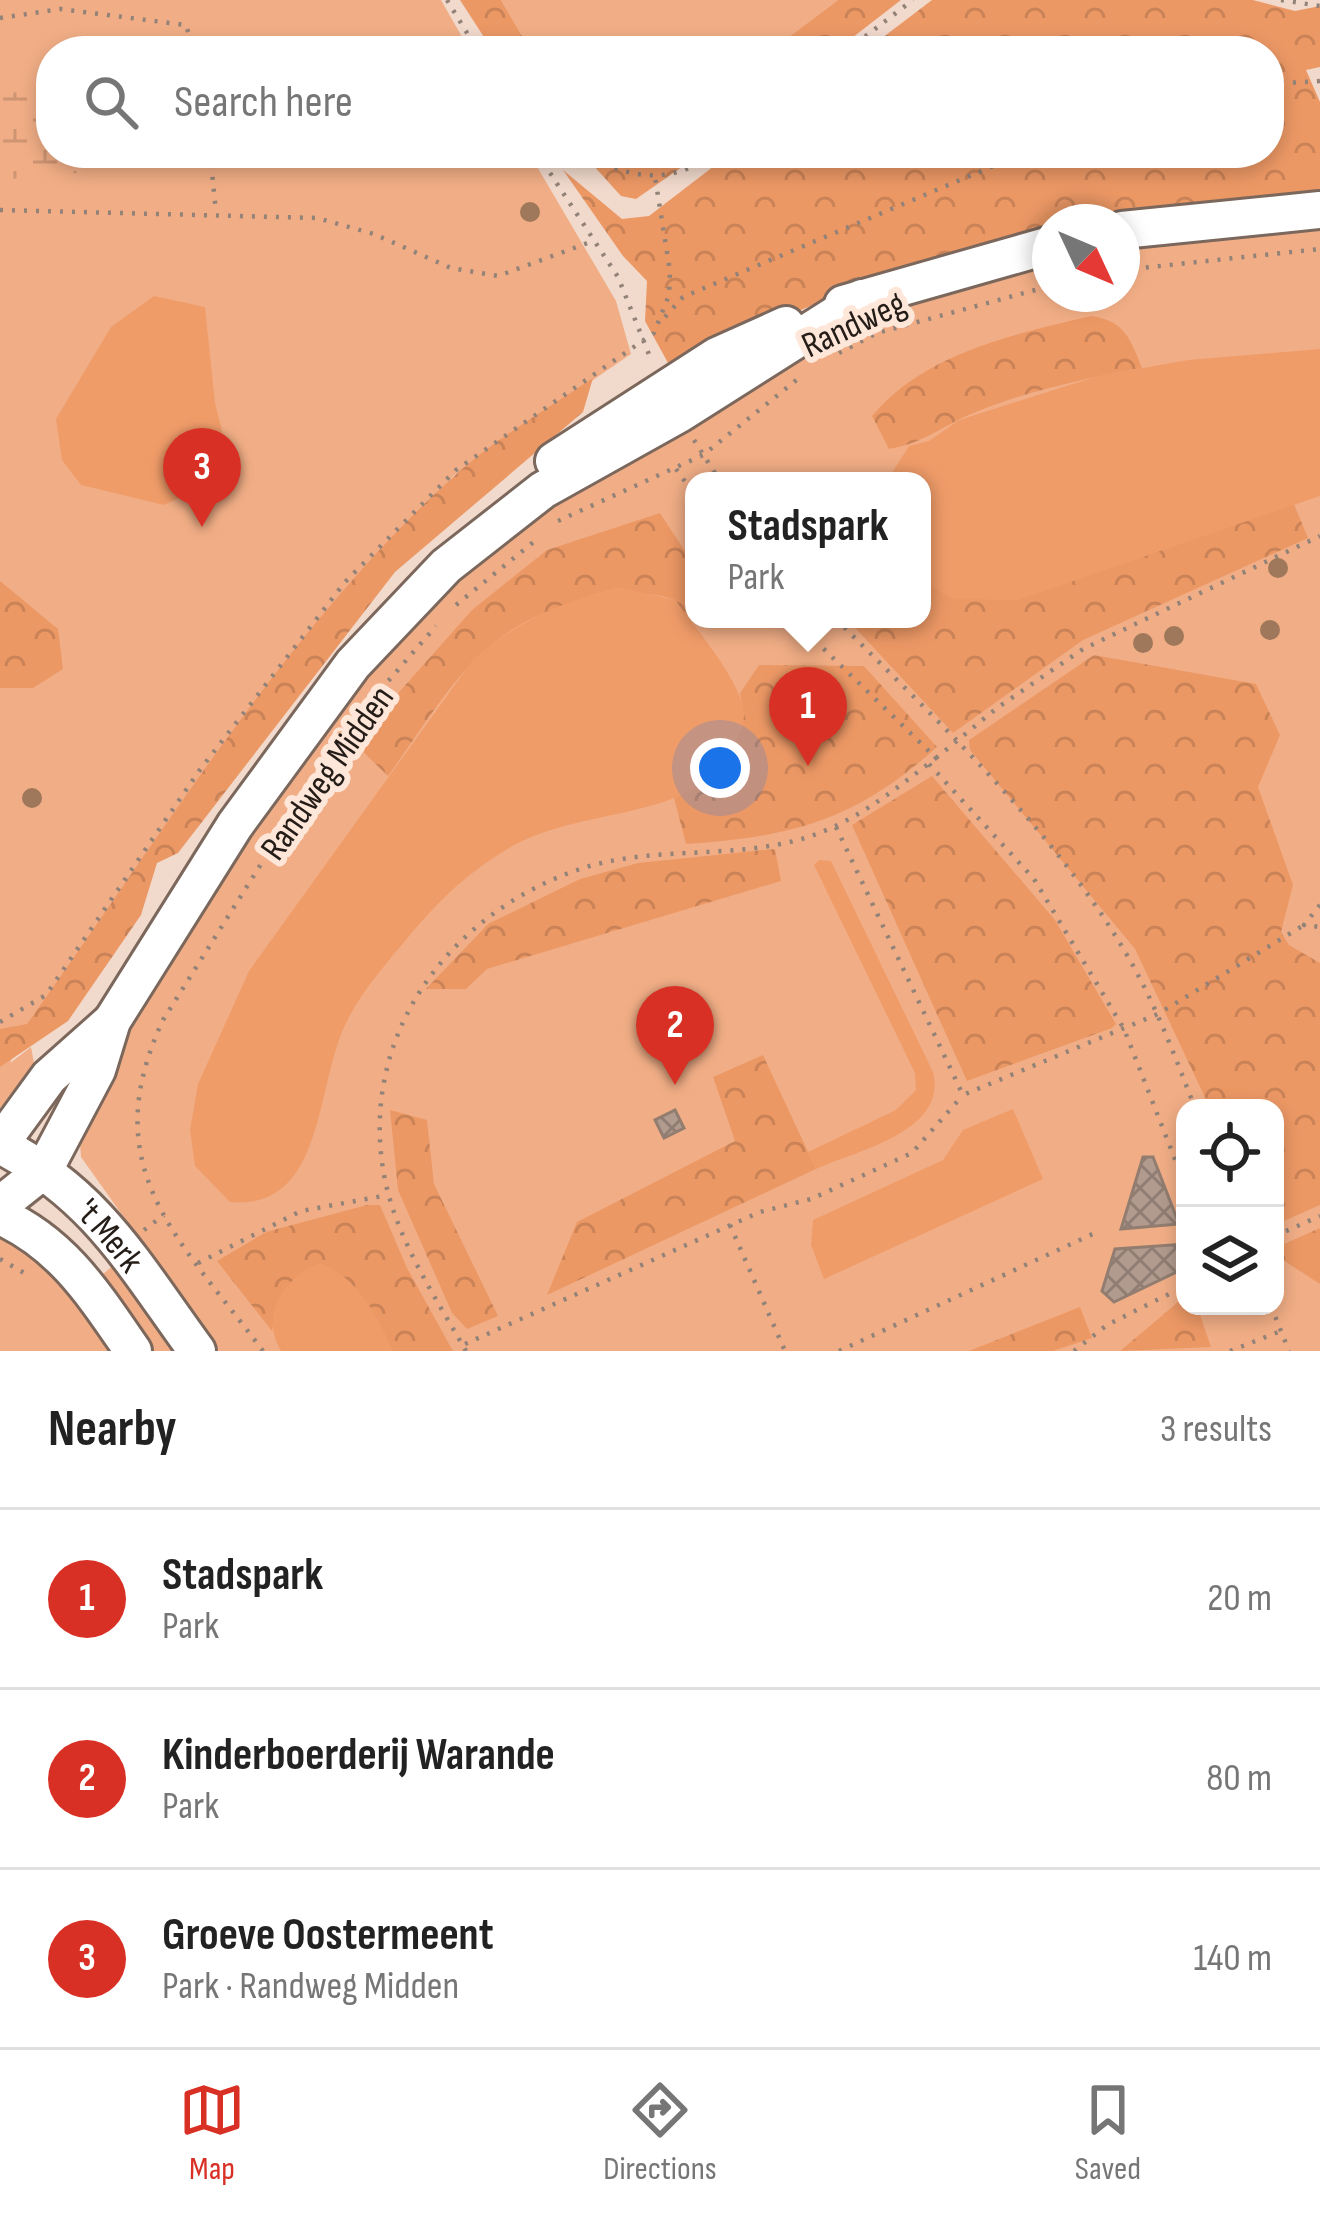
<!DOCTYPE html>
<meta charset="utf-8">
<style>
body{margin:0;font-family:"Sofia Sans Condensed",sans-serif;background:#f6f6f6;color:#222}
.controls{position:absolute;right:36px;bottom:36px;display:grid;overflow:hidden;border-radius:24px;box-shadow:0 6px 18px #0003}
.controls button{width:108px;height:108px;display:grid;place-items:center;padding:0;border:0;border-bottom:3px solid #e0e0e0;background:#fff;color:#222;font:60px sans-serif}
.compass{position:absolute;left:1032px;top:204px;width:108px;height:108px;border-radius:50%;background:#fff;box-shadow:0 6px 18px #0003;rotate:134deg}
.you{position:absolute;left:720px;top:768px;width:42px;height:42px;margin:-30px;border:9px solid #fff;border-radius:50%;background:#1a73e8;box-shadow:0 0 0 18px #1a73e833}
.badge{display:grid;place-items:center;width:78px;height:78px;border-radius:50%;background:#d93025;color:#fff;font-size:39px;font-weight:700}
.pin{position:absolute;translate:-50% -99px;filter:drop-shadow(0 3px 6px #0008)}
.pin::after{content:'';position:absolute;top:63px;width:42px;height:36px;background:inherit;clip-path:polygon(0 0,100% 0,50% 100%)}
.popup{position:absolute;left:685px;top:472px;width:246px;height:156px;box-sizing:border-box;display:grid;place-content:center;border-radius:24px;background:#fff;filter:drop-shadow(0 3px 9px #0005);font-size:39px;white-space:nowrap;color:#767676}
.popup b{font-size:45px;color:#222}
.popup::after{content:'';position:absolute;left:50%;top:100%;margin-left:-24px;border:24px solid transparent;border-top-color:#fff}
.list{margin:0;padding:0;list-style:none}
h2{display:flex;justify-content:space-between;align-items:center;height:156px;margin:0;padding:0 48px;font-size:51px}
h2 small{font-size:39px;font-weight:400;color:#767676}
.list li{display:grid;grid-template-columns:78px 1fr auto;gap:36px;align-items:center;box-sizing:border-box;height:180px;padding:0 48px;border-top:3px solid #e0e0e0}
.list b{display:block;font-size:45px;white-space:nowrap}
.list p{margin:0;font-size:39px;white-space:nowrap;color:#767676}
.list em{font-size:39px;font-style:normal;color:#767676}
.icon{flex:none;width:66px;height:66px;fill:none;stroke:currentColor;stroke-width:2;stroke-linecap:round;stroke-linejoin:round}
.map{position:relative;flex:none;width:1320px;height:1351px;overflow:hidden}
.search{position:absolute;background:#fff;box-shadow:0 6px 18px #0003;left:36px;right:36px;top:36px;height:132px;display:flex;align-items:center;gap:30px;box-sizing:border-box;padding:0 42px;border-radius:48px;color:#767676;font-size:45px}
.sheet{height:696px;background:#fff}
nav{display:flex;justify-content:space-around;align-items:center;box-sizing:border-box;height:168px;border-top:3px solid #e0e0e0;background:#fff;font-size:33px;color:#767676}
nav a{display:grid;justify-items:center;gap:6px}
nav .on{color:#d93025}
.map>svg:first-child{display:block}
.green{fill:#f1ae86;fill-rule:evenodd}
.forest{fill:url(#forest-crowns)}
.wetland{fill:url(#wetland-marsh)}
.water{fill:#f09c69}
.building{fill:url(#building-cross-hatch);stroke:#927d70;stroke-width:3}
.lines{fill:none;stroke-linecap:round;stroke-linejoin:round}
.major-casing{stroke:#7b675b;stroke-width:42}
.path{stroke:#928278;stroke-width:4.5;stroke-dasharray:3 9;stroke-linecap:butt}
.major{stroke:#fff;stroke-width:36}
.tree{fill:#9f785c}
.labels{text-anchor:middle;stroke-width:12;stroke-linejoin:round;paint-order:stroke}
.street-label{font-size:36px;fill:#241c17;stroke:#fee6d9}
</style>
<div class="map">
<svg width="1320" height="1351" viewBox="0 0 1320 1351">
<defs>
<pattern id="forest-crowns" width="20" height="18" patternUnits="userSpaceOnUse" patternTransform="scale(3)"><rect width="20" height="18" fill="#ec9865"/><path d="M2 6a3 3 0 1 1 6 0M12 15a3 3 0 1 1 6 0" fill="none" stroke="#ca8257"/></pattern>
<pattern id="wetland-marsh" width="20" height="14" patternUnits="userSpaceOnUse" patternTransform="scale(3)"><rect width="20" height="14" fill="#f1ae86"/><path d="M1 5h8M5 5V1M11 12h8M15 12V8" fill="none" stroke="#ce9573"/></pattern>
<pattern id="building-cross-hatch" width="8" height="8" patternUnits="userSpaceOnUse" patternTransform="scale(3)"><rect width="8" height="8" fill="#b19a8e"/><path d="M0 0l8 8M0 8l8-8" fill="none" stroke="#907d73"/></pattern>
</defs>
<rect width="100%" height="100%" fill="#f1d9cc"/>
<!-- green -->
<path class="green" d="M0,0h441l29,51h-419v102h478l87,148 15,53 -178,122 -186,212 -240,337 -17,38 21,-16 5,27 -36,34z
M501,0h337l-68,51h-239z
M1320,227v1124h-1101l-138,-194 -2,-28 45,-98 144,-224 87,-127 144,-149 313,-187 77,-37 161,-45v32h72v-47zM694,481h228v138h-228zM1185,1108h90v198h-90z
M0,1233l46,27 69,91h-115z
M120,1260l54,91h-25l-51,-73z"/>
<!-- forest -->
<path class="forest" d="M460,0h41l30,51h-38z
M838,0h63l-66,51h-65z
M932,0h321l42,11 25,-5v61l-14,3 14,32v98l-130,5 -140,17v6c-136,34 -254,77 -377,144l-28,-51 2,-40 -24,-25 -60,-86 59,49 27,-3 82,-63h538v-102h-404z
M582,153h120l-66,46 -15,-3z
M1091,316c34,5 39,22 51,52 -56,10 -133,27 -184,52 -25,13 -40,24 -69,29l-17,-33c52,-63 143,-82 219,-100z
M593,378l-10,34 -188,160 -217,281 -21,10 -16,52 -73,106 -68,46v-38l27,-5c131,-183 258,-394 425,-546 41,-38 95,-69 141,-100z
M1294,504l14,34 -225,102 -130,93 -106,-114h75v-37l34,17z
M660,513l34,52 -7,52 -12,-17c-26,-9 -47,-6 -74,-2 -117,18 -149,89 -213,178l-34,-33 118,-133 75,-60z
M0,581l58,48 5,40 -30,19h-33z
M1094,655l162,29 24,51 -22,52 35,98 -12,47 8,13 31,18v242l-45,20v-117h-65l-75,-159 -165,-199 -1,-10z
M759,665l105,1 73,81c-81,73 -144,90 -251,97l-12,-46 70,-82 -4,-23z
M932,776l123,144 61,104 -4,4 -145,53 -115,-256z
M775,849l6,32 -294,88 -21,20h-40l62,-65 92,-45 58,-16z
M763,1055l53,114 -269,126 30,-73 158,-81 -22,-64z
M390,1110l37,10 7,64 64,132 -31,13 -15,-16 -54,-123z
M367,1205h13l27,63 46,83h-61l-25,-47 -91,2 -4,25 -55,-70 49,-29z
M1320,1228v56l-45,-29v-7z
M1183,1298l2,8h12l14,41 -91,4z
M1080,1307l12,31 -39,13h-84z"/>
<!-- wetland -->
<path class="wetland" d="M0,92l51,1v60h93l-24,16 -120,11z"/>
<!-- water -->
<path class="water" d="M154,296l51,11 10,96 13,52 -17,28 -47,22 -83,-20 -19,-25 -6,-41 55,-92z
M1320,349v147l-302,104 -62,-1 -34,-17v-101h-35l22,-35 20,-5 30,-21 139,-44 90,-16z
M618,587l57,13c19,26 70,85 69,116 -1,30 -40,70 -67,81 -50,20 -107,21 -157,45 -43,22 -80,56 -110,93 -24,29 -54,62 -68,97 -26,63 -21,179 -112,170l-35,-36 -5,-36 8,-46 51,-113 223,-310c45,-41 89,-58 146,-74z
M819,860l12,1 102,211c15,59 -74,78 -117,97l-8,-17 88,-42 20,-20 -1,-17 -101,-208z
M1013,1109l30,70 -219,100 -13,-34 2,-25 130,-60 20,-30z
M319,1263c36,12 60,53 73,88h-111c-22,-36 4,-74 38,-88z"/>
<!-- building -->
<path class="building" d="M675,1110l9,18 -20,10 -9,-18z
M1143,1157h10l26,67 -58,5z
M1185,1244v24l-71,34 -12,-11 13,-42z"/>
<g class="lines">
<defs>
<g id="major">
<path d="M1122,230l198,-20"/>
<path d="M843,304l207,-59"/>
<path d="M554,461l163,-105 69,-31"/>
<path d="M0,1144l49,-67 63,-56"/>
<path id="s1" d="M0,1145c98,51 134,120 197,206"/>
<path d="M0,1205l44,-35 53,-100 15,-49 123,-196 118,-161 93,-98 97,-76 136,-76 183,-116"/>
<path d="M0,1216c63,28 95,80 133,135"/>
</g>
</defs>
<!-- major casing -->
<use href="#major" class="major-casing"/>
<!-- path -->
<path class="path" d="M447,0l31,51
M1281,0l39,6
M0,18l60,-9 126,16 8,26
M846,51l67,-51
M1269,84l51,-3
M210,153l6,59
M537,153l81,124 34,85
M582,153c45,26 91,33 132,0
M0,210l317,8 57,16 77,34 47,8 95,-35
M1122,270l198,-21
M665,317l18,-20 341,-144
M839,353l38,-20 173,-47
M694,440l26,41
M676,469l18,25
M558,521l145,-66 96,-77
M456,605l80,-65
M836,619c101,102 214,206 288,331 30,50 50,104 71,158
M357,717l79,-91
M936,758l61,-50 86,-59 237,-113
M929,764l105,115 90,150 61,156
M836,827l127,268 195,-81 146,-89
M1320,905l-16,20 16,2
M0,1022l46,-27 153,-224 146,-189 111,-112 198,-137 15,-38 1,-24 -15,-94
M730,1225l55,126
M144,1230l20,-15
M1275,1236l45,-20
M0,1259l31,18
M198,1263l103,-52 87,-16
M1271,1306l18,45
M465,1344l295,-132 51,-13 101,-46 51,-58
M263,1351c-85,-114 -169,-183 -100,-331l176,-280
M466,1351c-32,-56 -73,-117 -83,-182 -22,-138 69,-257 197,-300 72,-24 152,-9 225,-31 51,-16 89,-48 131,-80l-143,-139
M839,1351l258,-119
M1074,1351l33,-26 78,-39
M1230,1351l51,-20"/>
<!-- major -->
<use href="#major" class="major"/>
</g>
<!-- trees -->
<g class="tree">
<circle cx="530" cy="212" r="10"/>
<circle cx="1278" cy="568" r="10"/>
<circle cx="1270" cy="630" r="10"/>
<circle cx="1174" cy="636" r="10"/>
<circle cx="1143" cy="643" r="10"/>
<circle cx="32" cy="798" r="10"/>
</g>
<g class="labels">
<!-- street labels -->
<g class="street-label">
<text transform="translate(853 323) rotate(-25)" y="13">Randweg</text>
<text transform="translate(326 772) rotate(-55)" y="13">Randweg Midden</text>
<text dy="13" stroke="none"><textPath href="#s1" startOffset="144">'t Merk</textPath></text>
</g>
</g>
</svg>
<div class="controls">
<button><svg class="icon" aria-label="locate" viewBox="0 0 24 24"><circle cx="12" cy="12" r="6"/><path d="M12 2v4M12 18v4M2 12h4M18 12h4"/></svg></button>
<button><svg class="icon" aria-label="layers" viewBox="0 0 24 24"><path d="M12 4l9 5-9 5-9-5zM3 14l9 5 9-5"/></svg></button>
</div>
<svg class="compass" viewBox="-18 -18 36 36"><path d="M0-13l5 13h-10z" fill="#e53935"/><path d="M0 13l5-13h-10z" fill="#767676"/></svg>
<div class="you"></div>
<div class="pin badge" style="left:808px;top:766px">1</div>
<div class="popup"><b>Stadspark</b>Park</div>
<div class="pin badge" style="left:675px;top:1085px">2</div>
<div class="pin badge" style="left:202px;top:527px">3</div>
<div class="search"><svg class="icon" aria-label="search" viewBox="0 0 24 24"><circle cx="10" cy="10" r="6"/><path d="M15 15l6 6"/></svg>Search here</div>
</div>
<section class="sheet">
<h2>Nearby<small>3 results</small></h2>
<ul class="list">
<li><span class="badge">1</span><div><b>Stadspark</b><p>Park</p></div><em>20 m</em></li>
<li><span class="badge">2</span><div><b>Kinderboerderij Warande</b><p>Park</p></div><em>80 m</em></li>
<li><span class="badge">3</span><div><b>Groeve Oostermeent</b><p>Park · Randweg Midden</p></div><em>140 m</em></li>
</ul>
</section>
<nav>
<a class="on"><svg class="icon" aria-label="map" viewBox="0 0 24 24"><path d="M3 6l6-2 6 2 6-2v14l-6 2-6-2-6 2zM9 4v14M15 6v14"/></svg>Map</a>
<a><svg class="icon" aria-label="directions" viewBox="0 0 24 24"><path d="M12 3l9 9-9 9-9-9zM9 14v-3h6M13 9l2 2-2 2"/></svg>Directions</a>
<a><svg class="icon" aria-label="saved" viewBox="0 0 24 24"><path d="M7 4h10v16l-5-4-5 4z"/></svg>Saved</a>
</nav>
